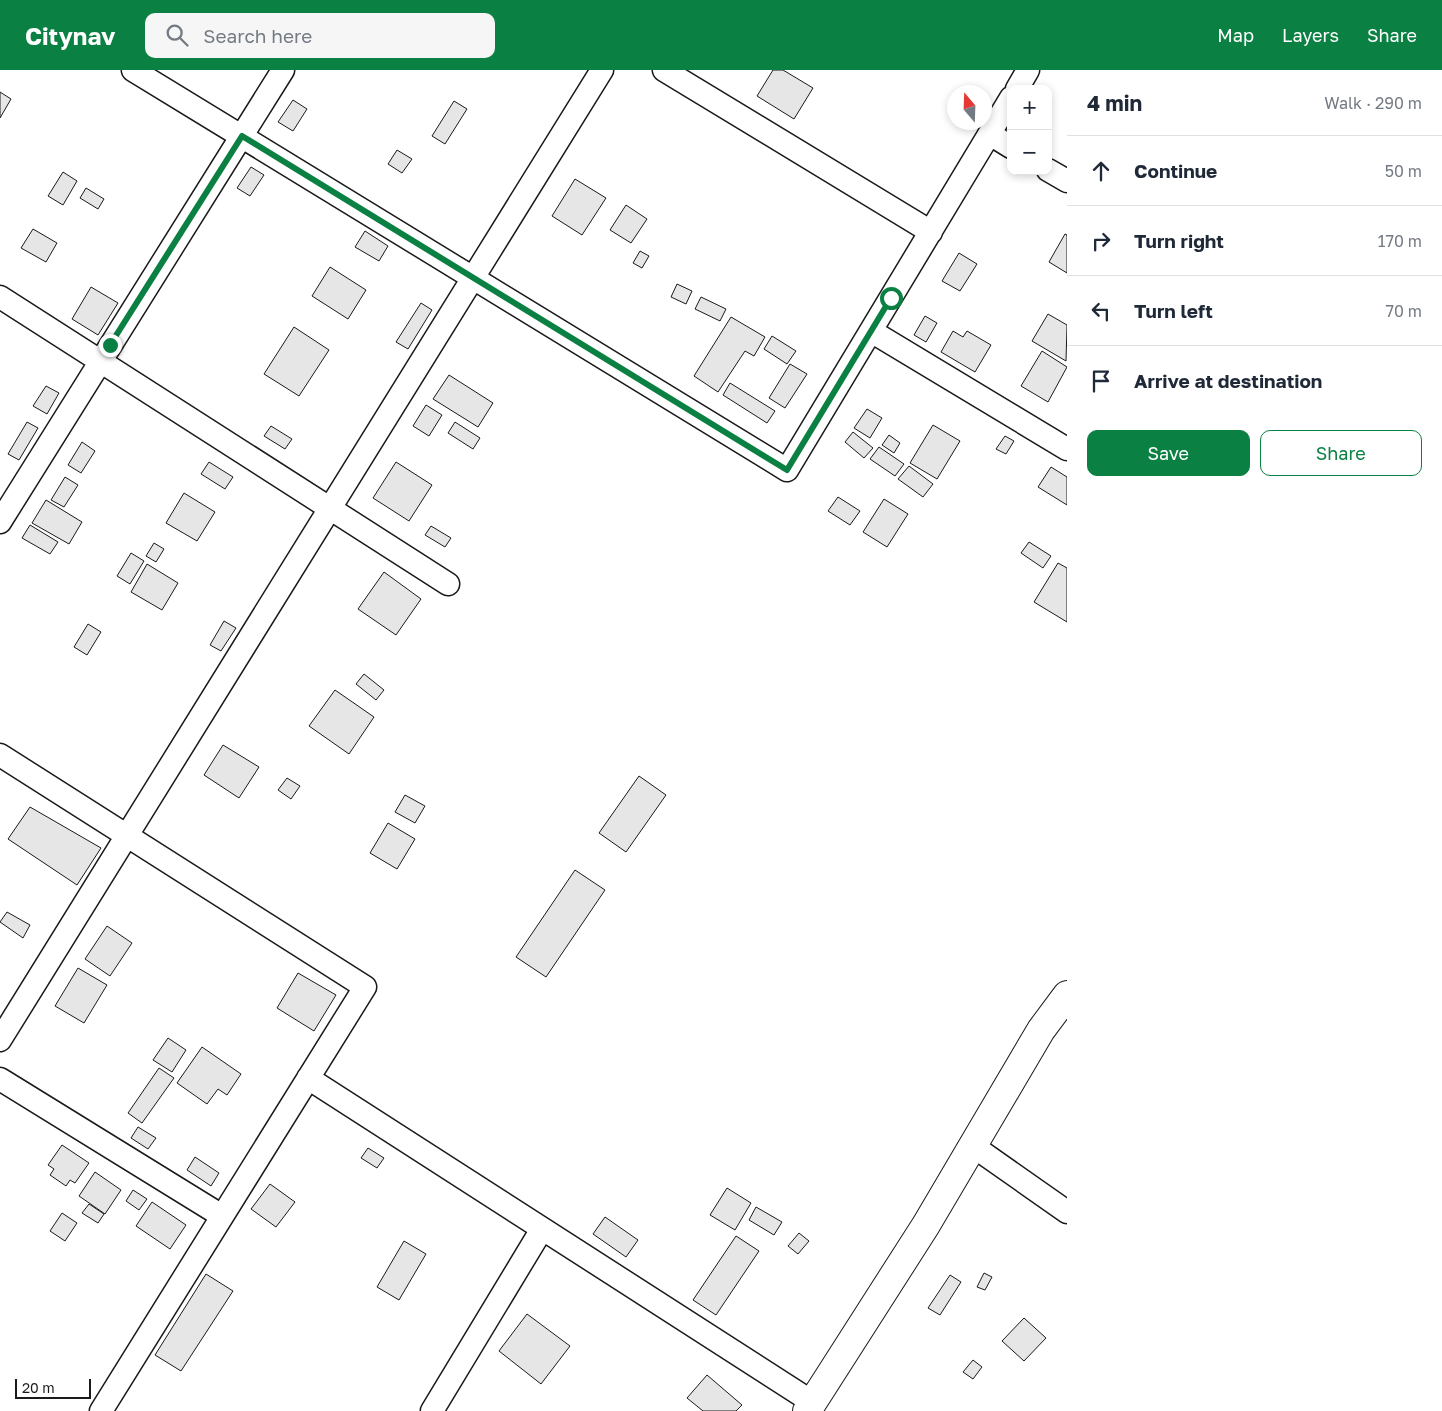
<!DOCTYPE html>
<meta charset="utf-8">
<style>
body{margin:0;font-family:"Golos Text",sans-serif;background:#f6f6f7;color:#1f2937}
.controls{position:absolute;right:15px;top:15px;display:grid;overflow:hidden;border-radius:10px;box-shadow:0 2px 8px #0003}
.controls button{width:45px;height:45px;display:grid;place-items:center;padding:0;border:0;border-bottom:1px solid #e0e1e3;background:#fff;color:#1f2937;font:25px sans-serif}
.compass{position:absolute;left:947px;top:15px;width:45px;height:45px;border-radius:50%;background:#fff;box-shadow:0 2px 8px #0003;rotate:341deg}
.scale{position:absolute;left:15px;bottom:12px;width:76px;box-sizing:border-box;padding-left:5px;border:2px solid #1a1a1a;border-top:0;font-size:14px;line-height:18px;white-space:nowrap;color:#1a1a1a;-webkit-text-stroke:4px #fff;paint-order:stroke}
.stop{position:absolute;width:15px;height:15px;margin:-11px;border:4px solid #0b8043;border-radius:50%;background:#fff}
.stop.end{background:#0b8043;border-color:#fff;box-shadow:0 1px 5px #0008}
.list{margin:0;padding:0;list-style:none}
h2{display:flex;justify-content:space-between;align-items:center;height:65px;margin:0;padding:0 20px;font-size:21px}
h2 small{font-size:16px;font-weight:400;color:#747a83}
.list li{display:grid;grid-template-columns:32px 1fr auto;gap:15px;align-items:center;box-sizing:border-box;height:70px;padding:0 20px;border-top:1px solid #e0e1e3}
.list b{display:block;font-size:19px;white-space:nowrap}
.list em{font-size:16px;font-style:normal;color:#747a83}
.actions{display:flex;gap:10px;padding:15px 20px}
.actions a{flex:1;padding:11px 0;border:1px solid #0b8043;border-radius:10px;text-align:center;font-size:18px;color:#0b8043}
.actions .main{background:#0b8043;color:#fff}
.icon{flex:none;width:28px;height:28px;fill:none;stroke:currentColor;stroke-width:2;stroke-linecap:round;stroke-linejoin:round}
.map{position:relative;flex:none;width:1067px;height:1341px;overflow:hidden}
header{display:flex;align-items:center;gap:30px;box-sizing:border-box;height:70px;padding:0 25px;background:#0b8043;color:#fff}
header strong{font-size:24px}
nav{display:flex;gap:28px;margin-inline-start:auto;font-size:18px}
.search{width:350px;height:45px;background:#f6f6f7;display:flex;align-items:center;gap:12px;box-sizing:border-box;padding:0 18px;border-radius:10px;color:#747a83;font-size:19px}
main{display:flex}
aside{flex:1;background:#fff}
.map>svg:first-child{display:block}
.building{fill:#e6e6e6;stroke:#1a1a1a}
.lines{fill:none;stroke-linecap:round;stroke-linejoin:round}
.minor-casing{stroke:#1a1a1a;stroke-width:25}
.secondary-casing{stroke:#1a1a1a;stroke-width:30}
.minor{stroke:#fff;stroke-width:22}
.secondary{stroke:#fff;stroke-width:28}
.route{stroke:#0b8043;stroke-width:6}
</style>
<header>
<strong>Citynav</strong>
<div class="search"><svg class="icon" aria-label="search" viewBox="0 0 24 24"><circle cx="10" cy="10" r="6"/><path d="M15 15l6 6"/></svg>Search here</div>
<nav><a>Map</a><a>Layers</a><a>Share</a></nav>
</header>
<main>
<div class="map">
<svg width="1067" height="1341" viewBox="0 0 1067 1341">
<rect width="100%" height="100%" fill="#fff"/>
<!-- building -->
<path class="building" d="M773,0h10l30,18 -19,31 -37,-23z
M0,22l11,7 -11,19z
M293,30l14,9 -14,22 -15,-9z
M454,31l13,8 -22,35 -13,-8z
M397,80l15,9 -10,14 -14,-9z
M251,97l13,8 -14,21 -13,-8z
M63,102l14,9 -14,24 -15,-9z
M575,109l31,19 -24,37 -30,-19z
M86,118l18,11 -6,10 -18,-11z
M626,135l21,14 -16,24 -21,-13z
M33,159l24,14 -11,19 -25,-14z
M365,161l23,15 -9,15 -24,-14z
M1065,164l2,1v38l-18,-11z
M640,181l9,5 -7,12 -9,-5z
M959,183l18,11 -17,27 -18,-10z
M330,197l36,23 -18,29 -36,-23z
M677,214l15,7 -6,13 -15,-7z
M91,217l27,16 -20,32 -26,-16z
M701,227l25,12 -6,12 -25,-12z
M421,233l11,7 -24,39 -12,-7z
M1048,244l19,11 -1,36 -34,-20z
M925,246l12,7 -11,19 -12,-7z
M731,247l34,20 -11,19 -9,-5 -27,41 -24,-16z
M294,257l35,23 -30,46 -35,-22z
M953,261l10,6 4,-6 24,14 -16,27 -34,-20z
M772,266l24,15 -9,13 -23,-15z
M1042,281l25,16 -19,35 -27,-16z
M790,294l17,10 -22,34 -16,-10z
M449,305l44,28 -15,24 -45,-28z
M730,313l45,28 -8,12 -44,-28z
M46,316l13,7 -12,21 -14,-8z
M426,335l16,10 -13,21 -16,-10z
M867,339l15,9 -12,20 -16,-10z
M27,352l11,6 -19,32 -11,-6z
M455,352l25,16 -7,11 -25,-16z
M933,355l27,16 -23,38 -27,-16z
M271,356l21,13 -7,10 -21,-13z
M853,362l20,16 -9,10 -19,-16z
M889,365l11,8 -6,10 -12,-8z
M1005,366l9,5 -8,13 -10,-5z
M82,372l13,9 -14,22 -13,-8z
M879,377l25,17 -9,12 -25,-17z
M209,392l24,15 -8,12 -24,-15z
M396,392l36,23 -23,36 -36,-23z
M909,396l24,18 -10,13 -25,-18z
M1051,397l16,10v28l-29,-18z
M65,407l13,8 -14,22 -13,-7z
M184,423l31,19 -18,29 -31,-18z
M838,427l22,14 -10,14 -22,-14z
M884,429l24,15 -21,33 -24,-15z
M46,430l36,22 -13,22 -37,-21z
M30,455l28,17 -8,12 -28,-16z
M431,456l20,12 -6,9 -20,-12z
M1029,472l22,14 -8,12 -22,-15z
M154,473l10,6 -8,13 -10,-6z
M131,483l13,8 -14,23 -13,-8z
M1058,493l9,5v54l-33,-20z
M147,494l31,19 -16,27 -31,-18z
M384,502l37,27 -25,36 -38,-26z
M224,551l12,7 -15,23 -11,-6z
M88,554l13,8 -14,23 -13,-8z
M364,604l20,16 -8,10 -20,-16z
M335,620l39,27 -25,37 -40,-28z
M223,675l36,22 -20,31 -35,-23z
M639,706l27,19 -40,57 -27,-19z
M287,708l13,8 -9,13 -13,-9z
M405,725l20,11 -10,17 -20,-11z
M30,737l71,41 -24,37 -69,-46z
M388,753l27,16 -18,30 -27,-16z
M575,800l30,20 -59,87 -30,-20z
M7,842l23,13 -7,13 -23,-16z
M107,856l25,17 -22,33 -25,-17z
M78,898l29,17 -23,38 -29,-17z
M298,903l38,22 -22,36 -37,-23z
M168,968l18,12 -14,22 -19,-12z
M202,977l39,27 -14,21 -9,-6 -11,15 -30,-21z
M159,998l15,10 -32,45 -14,-10z
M138,1057l18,11 -8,11 -17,-11z
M62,1075l27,18 -14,20 -5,-3 -4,6 -16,-11 4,-6 -6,-4z
M368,1078l16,10 -7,10 -16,-10z
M195,1087l24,16 -8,13 -24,-16z
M95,1102l26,18 -16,24 -26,-18z
M270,1114l25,18 -19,25 -25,-18z
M727,1118l24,15 -16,27 -25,-15z
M133,1120l14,9 -8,11 -13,-9z
M152,1132l34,23 -16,24 -34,-23z
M89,1134l15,10 -6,9 -16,-10z
M756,1137l26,15 -8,13 -25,-15z
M62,1143l15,10 -12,18 -15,-10z
M605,1147l33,23 -12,17 -33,-23z
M799,1163l10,8 -11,13 -10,-8z
M736,1166l23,15 -43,64 -23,-15z
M404,1171l22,13 -27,46 -22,-13z
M984,1203l8,4 -7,13 -8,-3z
M206,1204l27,17 -52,80 -26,-16z
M950,1205l11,7 -21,33 -12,-7z
M527,1244l43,32 -29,38 -42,-33z
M1024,1248l22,20 -22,23 -22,-20z
M973,1290l9,7 -9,12 -10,-7z
M707,1305l35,30 -6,6h-33l-16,-13z"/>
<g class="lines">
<defs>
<path id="minor" d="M133,0l654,400 224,-372
M664,0l267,162
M1017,19l11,-19
M990,64l21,13
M1048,100l19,11
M0,227l448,287
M871,261l196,118
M0,452l283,-452
M0,685l365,232 -264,424
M0,970l602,-970
M308,1008l504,324
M0,1009l222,137
M973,1076l94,66
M432,1341l110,-182"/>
<path id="secondary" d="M807,1341l119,-186 115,-195 26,-35"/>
</defs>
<!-- minor casing -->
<use href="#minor" class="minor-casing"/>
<!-- secondary casing -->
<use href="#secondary" class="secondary-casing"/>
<!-- minor -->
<use href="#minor" class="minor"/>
<!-- secondary -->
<use href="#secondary" class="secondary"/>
</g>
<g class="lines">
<!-- route -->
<path class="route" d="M110,275l132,-209 545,334 104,-172"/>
</g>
</svg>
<div class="controls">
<button>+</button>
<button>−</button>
</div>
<svg class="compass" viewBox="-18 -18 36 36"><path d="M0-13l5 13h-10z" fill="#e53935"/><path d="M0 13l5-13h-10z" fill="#747a83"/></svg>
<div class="scale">20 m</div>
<div class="stop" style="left:891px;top:228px"></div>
<div class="stop end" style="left:110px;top:275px"></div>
</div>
<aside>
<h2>4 min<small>Walk · 290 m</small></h2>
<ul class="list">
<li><svg class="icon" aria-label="ahead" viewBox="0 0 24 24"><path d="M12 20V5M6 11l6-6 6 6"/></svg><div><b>Continue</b></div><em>50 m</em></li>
<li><svg class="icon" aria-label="right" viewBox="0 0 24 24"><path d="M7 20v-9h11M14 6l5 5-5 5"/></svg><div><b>Turn right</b></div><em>170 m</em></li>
<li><svg class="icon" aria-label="left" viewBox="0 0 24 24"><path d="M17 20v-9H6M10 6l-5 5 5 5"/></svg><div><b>Turn left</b></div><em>70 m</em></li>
<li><svg class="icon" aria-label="arrive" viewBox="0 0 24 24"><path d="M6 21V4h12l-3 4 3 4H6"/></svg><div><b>Arrive at destination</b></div></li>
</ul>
<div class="actions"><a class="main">Save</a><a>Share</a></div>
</aside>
</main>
